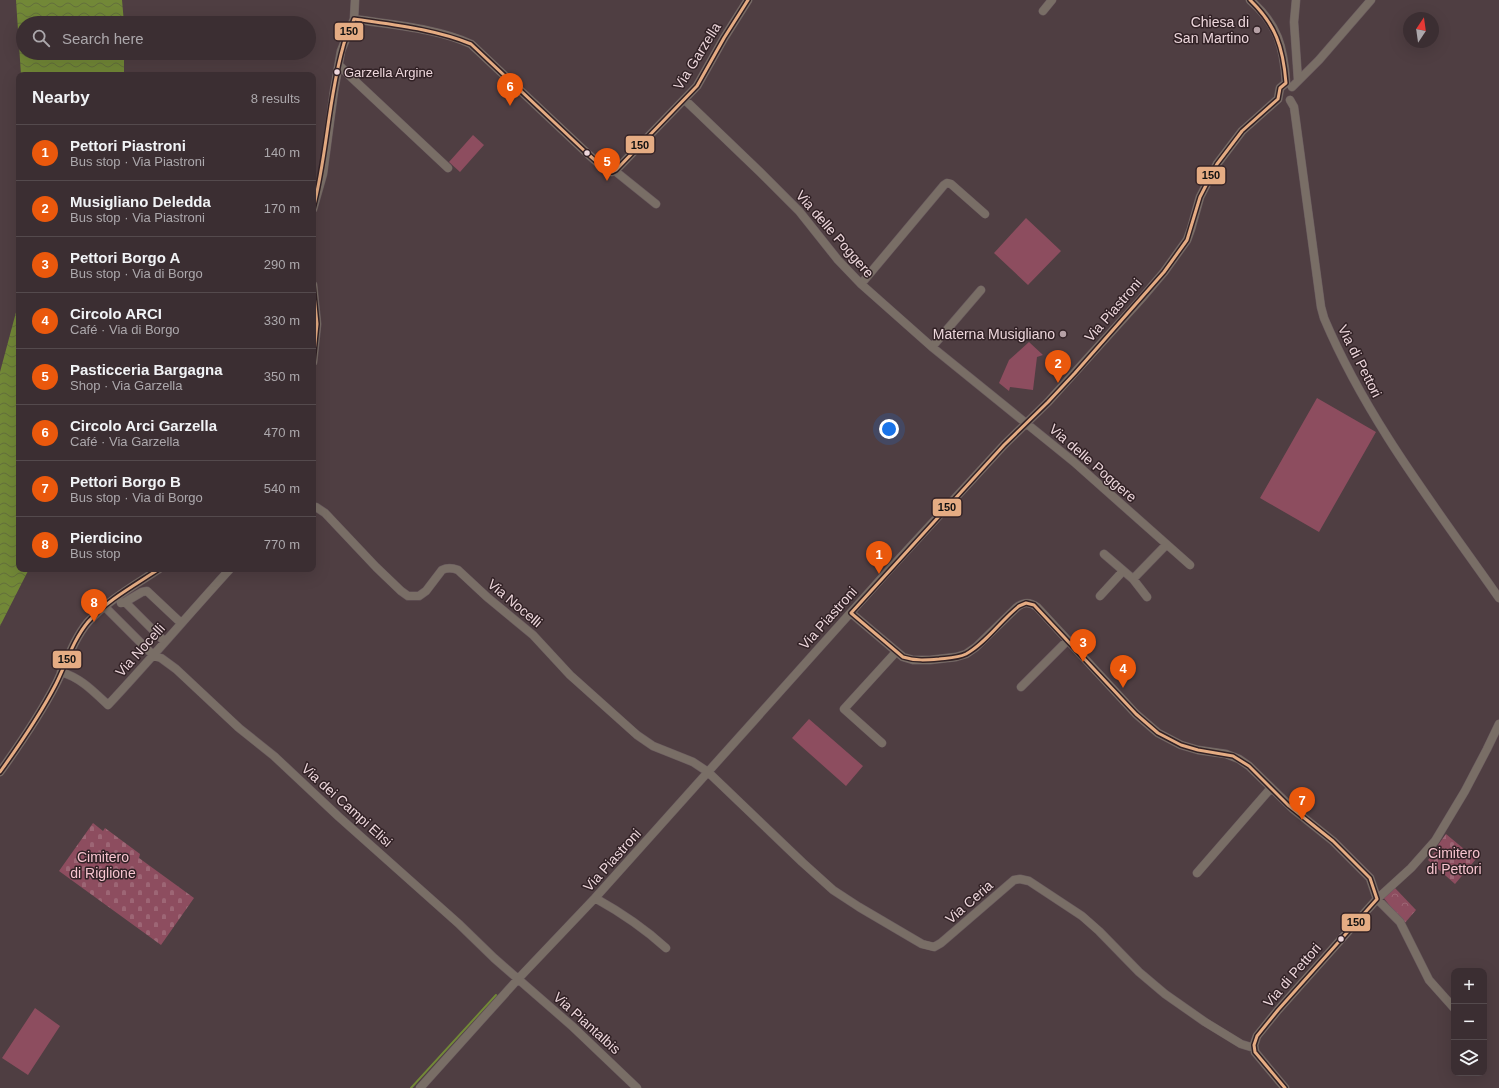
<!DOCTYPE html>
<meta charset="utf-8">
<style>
body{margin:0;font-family:Arial,sans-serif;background:#42363a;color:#f1f3f6}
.controls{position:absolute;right:12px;bottom:12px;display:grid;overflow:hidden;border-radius:8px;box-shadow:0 4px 16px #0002}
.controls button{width:36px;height:36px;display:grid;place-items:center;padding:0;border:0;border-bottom:1px solid #544a4d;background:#3b2e32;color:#f1f3f6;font:20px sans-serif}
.compass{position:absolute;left:1403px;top:12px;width:36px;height:36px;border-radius:50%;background:#3b2e32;box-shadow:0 4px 16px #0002;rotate:13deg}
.you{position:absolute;left:889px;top:429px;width:14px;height:14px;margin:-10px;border:3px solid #fff;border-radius:50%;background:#1a73e8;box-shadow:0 0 0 6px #1a73e833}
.badge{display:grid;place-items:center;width:26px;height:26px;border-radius:50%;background:#ea580c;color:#fff;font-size:13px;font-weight:700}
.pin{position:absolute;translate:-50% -33px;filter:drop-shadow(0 1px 2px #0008)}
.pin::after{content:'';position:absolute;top:21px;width:14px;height:12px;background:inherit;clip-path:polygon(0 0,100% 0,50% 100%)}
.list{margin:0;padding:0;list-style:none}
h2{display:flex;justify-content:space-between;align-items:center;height:52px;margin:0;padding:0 16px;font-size:17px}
h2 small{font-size:13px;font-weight:400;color:#aca8ac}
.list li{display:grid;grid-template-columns:26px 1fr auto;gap:12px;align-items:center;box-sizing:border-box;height:56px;padding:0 16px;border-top:1px solid #544a4d}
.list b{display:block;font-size:15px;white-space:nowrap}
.list p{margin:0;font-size:13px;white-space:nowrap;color:#aca8ac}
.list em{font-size:13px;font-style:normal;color:#aca8ac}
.icon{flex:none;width:22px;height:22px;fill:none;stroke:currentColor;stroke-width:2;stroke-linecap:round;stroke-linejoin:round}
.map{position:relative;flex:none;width:1499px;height:1088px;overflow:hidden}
.search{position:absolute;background:#3b2e32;box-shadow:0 4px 16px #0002;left:16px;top:16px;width:300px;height:44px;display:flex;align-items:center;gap:10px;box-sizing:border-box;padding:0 14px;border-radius:22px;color:#aca8ac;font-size:15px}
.panel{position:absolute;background:#3b2e32;box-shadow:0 4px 16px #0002;left:16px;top:72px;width:300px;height:500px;border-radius:8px}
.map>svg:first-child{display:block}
.green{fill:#8d4d5f}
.cemetery{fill:url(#cemetery-stones)}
.park{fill:url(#park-crowns)}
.water{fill:url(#water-waves)}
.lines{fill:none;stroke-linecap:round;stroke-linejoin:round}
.stream{stroke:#728837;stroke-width:2}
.street-casing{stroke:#6a5b5f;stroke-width:9}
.street{stroke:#796e66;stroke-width:8}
.bus-1-casing{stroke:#322226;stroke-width:6}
.bus-1{stroke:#e5ac83;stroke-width:3}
.poi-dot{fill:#b6a1a6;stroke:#322226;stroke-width:1.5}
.bus-dot{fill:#edd7dc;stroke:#322226;stroke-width:1.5}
.labels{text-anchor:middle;stroke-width:3;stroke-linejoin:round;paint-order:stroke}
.bus-label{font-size:13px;fill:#edd7dc;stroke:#322226;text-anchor:start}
.poi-label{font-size:14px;fill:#edd7dc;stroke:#322226;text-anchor:end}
.street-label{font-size:14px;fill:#edd7dc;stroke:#322226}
.park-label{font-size:14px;fill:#f7c4cf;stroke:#322226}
.line-badge{stroke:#322226;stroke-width:1.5}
.pale-badge-label{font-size:11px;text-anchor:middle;font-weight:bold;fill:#111}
</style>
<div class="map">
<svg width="1499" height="1088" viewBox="0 0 1499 1088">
<defs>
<pattern id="cemetery-stones" width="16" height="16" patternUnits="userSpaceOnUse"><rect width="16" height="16" fill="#8d4d5f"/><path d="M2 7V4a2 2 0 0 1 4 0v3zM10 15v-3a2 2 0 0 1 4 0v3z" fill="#9d6675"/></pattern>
<pattern id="park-crowns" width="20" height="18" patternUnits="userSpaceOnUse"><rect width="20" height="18" fill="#8d4d5f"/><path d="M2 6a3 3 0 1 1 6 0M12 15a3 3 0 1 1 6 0" fill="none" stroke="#9d6675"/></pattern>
<pattern id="water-waves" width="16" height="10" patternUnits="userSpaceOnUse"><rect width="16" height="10" fill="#728837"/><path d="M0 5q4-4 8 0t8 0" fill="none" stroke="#636f3b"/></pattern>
</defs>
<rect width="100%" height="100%" fill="#4f3e42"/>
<!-- green -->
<path class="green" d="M473,135l11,10 -24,27 -11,-10z
M1026,218l35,33 -33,34 -34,-32z
M1029,342l14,13 -6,2 -4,33 -23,-3 -1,4 -10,-8 10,-23z
M1317,398l59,34 -57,100 -59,-34z
M809,719l54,47 -17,20 -54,-48z
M35,1008l25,18 -32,49 -26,-17z"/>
<!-- cemetery -->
<path class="cemetery" d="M93,823l10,8 2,-3 35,26 -1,4 55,40 -33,47 -102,-74z
M1446,834l30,25 -21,25 -27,-24 11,-13 -1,-2z"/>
<!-- park -->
<path class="park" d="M1394,887l22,23 -12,14 -21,-27z"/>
<!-- water -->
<path class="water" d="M16,0h106l2,23h-101v30h101v22h-103z
M19,301v268h10l-29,57v-254z"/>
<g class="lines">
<!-- stream -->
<path class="stream" d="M411,1088l85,-93"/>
<defs>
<path id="street" d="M1250,0c28,24 34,48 36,83
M1296,0l-2,22 4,58
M1043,11l9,-11
M354,19c37,6 83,9 117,25l118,111 16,14 7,3 4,-2 81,-84 27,-48 24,-38
M339,65l13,13 96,90
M1292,87l27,-27 52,-60
M1278,99l2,-11 6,-5
M685,100l75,72 39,39 39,49 23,24 71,63 142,115 116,103
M1290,100l4,7 27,200 3,11c43,102 112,190 175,280
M615,171l41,33
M313,209l10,-35 11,-83 7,-40 13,-32 1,-19
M861,284l83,-99 3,-2 4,1 34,30
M313,285l4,39 -4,38
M932,347l49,-57
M313,507h3l9,6 51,54 25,24 7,5h11l7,-5 16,-21c6,-3 11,-2 16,0l29,27 46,38 37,40 67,60 16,11 40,16 15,10 94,90 31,28 26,17 63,37 12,3 7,-4 73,-63 6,-1 9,2 53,35 17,15 40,41 26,22 40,28 36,22 13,4
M1104,554l29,25 14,18
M1133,579l33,-34
M1100,596l23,-25
M125,602l17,-10 5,-1 34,32
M121,603l4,-1 40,40
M105,607l49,49 7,2 15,11 63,59 35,28 65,61 120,107 35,34 78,68 65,62
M851,613l52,44 10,3h17l26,-3 10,-3 10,-7 40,-39c7,-6 13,-7 21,-1l99,107 22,19 23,12 17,5 28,4 13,5 10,7 44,43 40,32 37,37 7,21 23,23 29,58 25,28
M61,672c20,6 32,19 47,33 42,-45 81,-91 122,-136
M1021,687l47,-47
M882,743l-38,-34 52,-57
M0,772c20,-28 40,-57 56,-88 10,-20 17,-44 32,-62 20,-22 47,-37 71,-53
M1197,873l74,-85
M595,898c27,15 48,29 71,50
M420,1088l98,-109 77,-81 293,-327 116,-126 44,-43 94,-104 22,-26 23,-32 4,-11 9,-32 17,-33 25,-33 36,-32
M1285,1088l-30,-36 -1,-7 3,-9 21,-26 99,-111 34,-31 24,-27 30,-50 22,-42 12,-25"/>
</defs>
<!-- street casing -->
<use href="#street" class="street-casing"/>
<!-- street -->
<use href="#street" class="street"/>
<defs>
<path id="bus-1" d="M1250,0c26,25 33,47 36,83l-6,5 -2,11 -36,32 -25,33 -17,33 -13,43 -23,32 -89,101 -27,29 -44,43 -153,168 52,44c12,4 24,3 36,2 9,-1 19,-1 27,-5 20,-11 35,-34 53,-48l7,-3 8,2 102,109 22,19 23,12 17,5 35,6 16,10 39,39 45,36 37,37 7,21 -99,111 -21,26 -3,9 1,7 30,36
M313,209c14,-53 15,-109 30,-162 2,-10 8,-18 11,-28 40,6 80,10 117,25l118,111 16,14 7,3 4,-2 81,-84 27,-48 24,-38
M313,285l4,39 -4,38
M0,772c20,-28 40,-57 56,-88 10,-20 17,-44 32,-62 19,-22 47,-37 71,-53"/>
</defs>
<!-- bus-1 casing -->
<use href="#bus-1" class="bus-1-casing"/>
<!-- bus-1 -->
<use href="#bus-1" class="bus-1"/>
</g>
<!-- markers -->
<g class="poi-dot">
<circle cx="1257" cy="30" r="4"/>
<circle cx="1063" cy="334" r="4"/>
</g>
<g class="bus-dot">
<circle cx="337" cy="72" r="3.5"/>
<circle cx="587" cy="153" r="3.5"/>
<circle cx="1341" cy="939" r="3.5"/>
</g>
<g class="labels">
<!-- bus labels -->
<g class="bus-label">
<text x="344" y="77">Garzella Argine</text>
</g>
<!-- poi labels -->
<g class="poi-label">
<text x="1249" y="27">Chiesa di<tspan x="1249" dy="16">San Martino</tspan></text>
<text x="1055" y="339">Materna Musigliano</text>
</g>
<!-- street labels -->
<g class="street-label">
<text transform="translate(697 56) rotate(-58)" y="5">Via Garzella</text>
<text transform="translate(835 234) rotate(49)" y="5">Via delle Poggere</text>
<text transform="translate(1113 310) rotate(-49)" y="5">Via Piastroni</text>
<text transform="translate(1360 361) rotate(63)" y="5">Via di Pettori</text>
<text transform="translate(1093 463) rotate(41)" y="5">Via delle Poggere</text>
<text transform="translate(515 603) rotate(40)" y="5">Via Nocelli</text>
<text transform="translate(828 618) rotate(-48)" y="5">Via Piastroni</text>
<text transform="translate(140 650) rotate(-48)" y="5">Via Nocelli</text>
<text transform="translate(347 805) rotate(42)" y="5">Via dei Campi Elisi</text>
<text transform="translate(612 860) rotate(-48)" y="5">Via Piastroni</text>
<text transform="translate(969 902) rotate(-41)" y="5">Via Ceria</text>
<text transform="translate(1292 975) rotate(-49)" y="5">Via di Pettori</text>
<text transform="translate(587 1023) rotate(42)" y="5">Via Piantalbis</text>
</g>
<!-- park labels -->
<g class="park-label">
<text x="1454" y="858">Cimitero<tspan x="1454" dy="16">di Pettori</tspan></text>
<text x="103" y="862">Cimitero<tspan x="103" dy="16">di Riglione</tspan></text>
</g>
</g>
<g class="line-badge">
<rect x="334" y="22" width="30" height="19" rx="4" fill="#e5ac83"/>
<rect x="625" y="135" width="30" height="19" rx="4" fill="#e5ac83"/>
<rect x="1196" y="166" width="30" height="19" rx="4" fill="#e5ac83"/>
<rect x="932" y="498" width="30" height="19" rx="4" fill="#e5ac83"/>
<rect x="52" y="650" width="30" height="19" rx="4" fill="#e5ac83"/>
<rect x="1341" y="913" width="30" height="19" rx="4" fill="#e5ac83"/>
</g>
<g class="pale-badge-label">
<text x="349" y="35">150</text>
<text x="640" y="149">150</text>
<text x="1211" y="179">150</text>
<text x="947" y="511">150</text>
<text x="67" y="663">150</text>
<text x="1356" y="926">150</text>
</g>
</svg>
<div class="controls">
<button>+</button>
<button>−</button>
<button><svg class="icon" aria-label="layers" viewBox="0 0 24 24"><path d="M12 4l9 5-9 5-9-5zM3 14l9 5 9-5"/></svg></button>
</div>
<svg class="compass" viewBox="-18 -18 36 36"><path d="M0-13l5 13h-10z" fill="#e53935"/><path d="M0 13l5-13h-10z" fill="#aca8ac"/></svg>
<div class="you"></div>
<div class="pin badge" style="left:879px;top:574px">1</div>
<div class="pin badge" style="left:1058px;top:383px">2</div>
<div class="pin badge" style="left:1083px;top:662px">3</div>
<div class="pin badge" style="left:1123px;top:688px">4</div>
<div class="pin badge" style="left:607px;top:181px">5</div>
<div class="pin badge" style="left:510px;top:106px">6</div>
<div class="pin badge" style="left:1302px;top:820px">7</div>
<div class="pin badge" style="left:94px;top:622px">8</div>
<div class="search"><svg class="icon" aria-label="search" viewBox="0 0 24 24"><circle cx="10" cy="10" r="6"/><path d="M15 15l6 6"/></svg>Search here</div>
<section class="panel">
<h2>Nearby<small>8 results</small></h2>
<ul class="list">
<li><span class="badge">1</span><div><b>Pettori Piastroni</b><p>Bus stop · Via Piastroni</p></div><em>140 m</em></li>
<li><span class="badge">2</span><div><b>Musigliano Deledda</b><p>Bus stop · Via Piastroni</p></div><em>170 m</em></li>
<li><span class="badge">3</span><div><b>Pettori Borgo A</b><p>Bus stop · Via di Borgo</p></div><em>290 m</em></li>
<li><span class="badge">4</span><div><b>Circolo ARCI</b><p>Café · Via di Borgo</p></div><em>330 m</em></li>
<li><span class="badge">5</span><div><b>Pasticceria Bargagna</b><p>Shop · Via Garzella</p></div><em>350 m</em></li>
<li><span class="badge">6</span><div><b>Circolo Arci Garzella</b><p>Café · Via Garzella</p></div><em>470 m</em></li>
<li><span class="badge">7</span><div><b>Pettori Borgo B</b><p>Bus stop · Via di Borgo</p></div><em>540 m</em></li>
<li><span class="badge">8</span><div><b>Pierdicino</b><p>Bus stop</p></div><em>770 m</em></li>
</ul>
</section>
</div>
